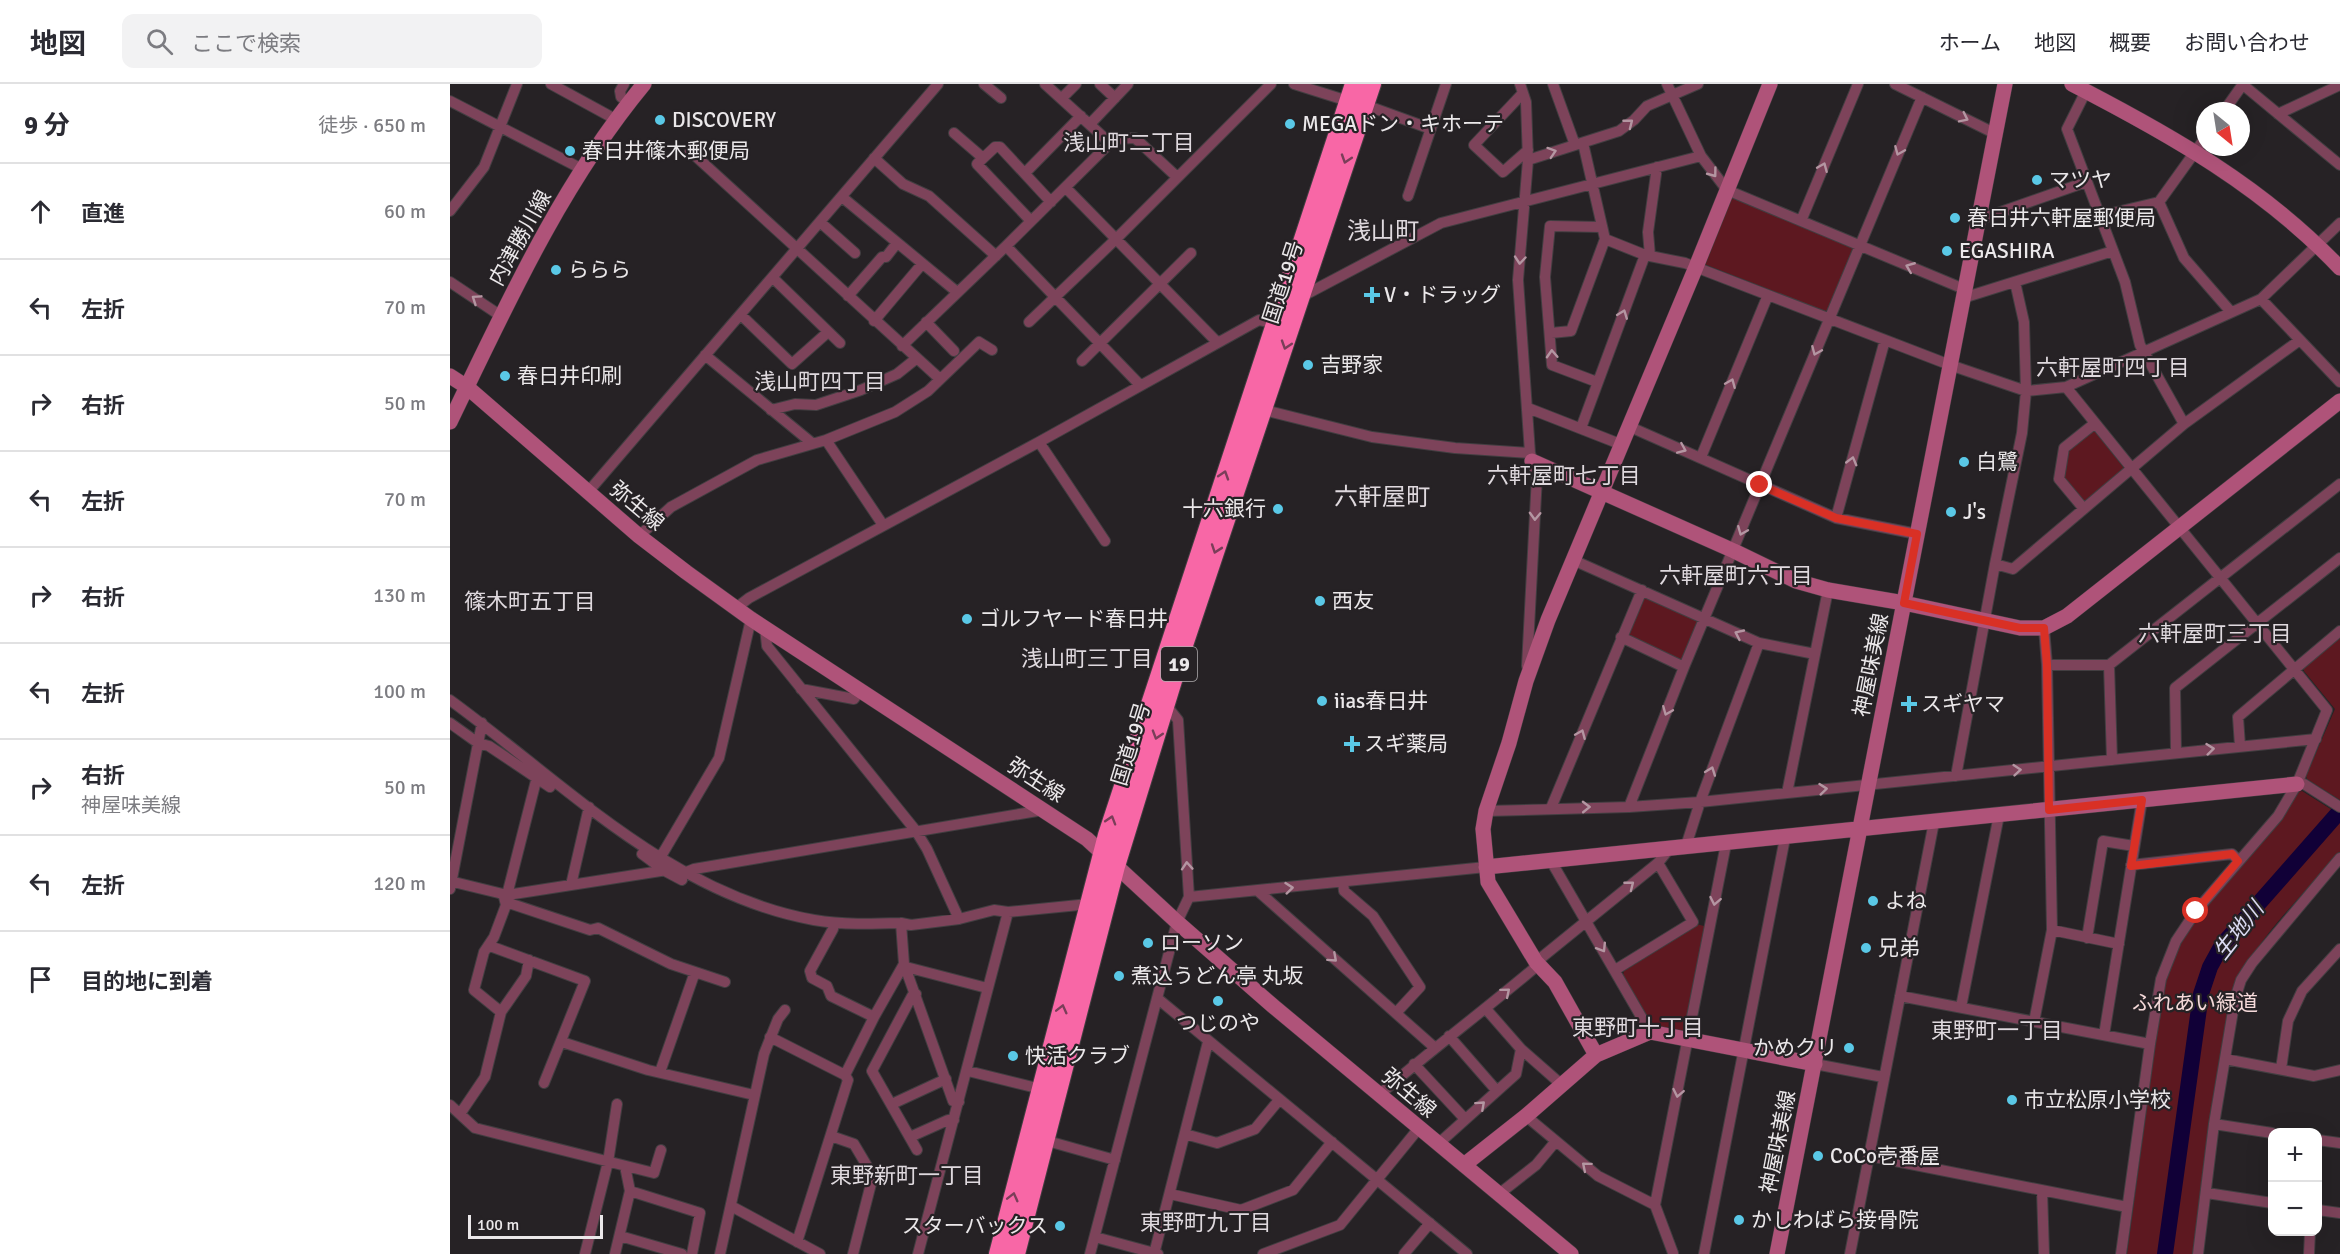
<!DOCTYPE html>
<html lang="ja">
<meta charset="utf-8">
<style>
body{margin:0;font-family:Signika,"Noto Sans JP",sans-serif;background:#f2f2f3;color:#2b2b33}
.controls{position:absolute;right:18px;bottom:18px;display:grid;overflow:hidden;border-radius:12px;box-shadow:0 6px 24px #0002}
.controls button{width:54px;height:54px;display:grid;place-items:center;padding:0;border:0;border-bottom:2px solid #e1e1e2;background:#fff;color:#2b2b33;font:30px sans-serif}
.compass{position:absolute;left:1746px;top:18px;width:54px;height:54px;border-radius:50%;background:#fff;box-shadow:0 6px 24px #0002;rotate:150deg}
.scale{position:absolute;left:18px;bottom:15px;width:135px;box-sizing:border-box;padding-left:6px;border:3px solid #ebe8ea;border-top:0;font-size:16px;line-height:21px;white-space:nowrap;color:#ebe8ea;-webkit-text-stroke:4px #262225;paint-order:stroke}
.stop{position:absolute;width:18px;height:18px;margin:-14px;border:4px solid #d93025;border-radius:50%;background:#fff}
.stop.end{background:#d93025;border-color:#fff;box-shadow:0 2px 6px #0008}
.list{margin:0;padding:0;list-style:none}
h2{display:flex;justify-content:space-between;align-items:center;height:78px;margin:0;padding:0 24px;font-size:26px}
h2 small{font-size:20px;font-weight:400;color:#7c7c81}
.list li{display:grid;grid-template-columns:39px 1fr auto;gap:18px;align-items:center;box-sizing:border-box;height:96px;padding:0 24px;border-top:2px solid #e1e1e2}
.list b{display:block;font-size:22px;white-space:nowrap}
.list p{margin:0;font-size:20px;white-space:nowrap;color:#7c7c81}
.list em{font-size:20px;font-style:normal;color:#7c7c81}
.icon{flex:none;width:33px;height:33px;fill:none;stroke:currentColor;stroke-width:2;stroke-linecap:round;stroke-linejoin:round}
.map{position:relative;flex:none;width:1890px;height:1170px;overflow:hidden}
header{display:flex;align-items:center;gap:36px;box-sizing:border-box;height:84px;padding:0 30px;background:#fff;border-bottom:2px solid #e1e1e2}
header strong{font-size:28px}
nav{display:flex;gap:33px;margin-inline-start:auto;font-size:21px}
.search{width:420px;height:54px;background:#f2f2f3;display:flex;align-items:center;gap:15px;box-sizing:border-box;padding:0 21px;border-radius:12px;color:#7c7c81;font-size:22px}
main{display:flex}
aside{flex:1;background:#fff}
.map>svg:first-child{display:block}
.green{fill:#5d1820}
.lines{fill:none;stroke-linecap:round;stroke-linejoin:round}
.river{stroke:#110037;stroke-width:16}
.street-casing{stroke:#423e41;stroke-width:12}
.secondary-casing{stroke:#423e41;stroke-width:16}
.highway-casing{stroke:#423e41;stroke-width:20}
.street{stroke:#7d435a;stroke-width:10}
.secondary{stroke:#af5379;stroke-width:15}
.highway{stroke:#f867a6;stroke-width:18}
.oneway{stroke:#b496a2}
.oneway2{stroke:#7a3e59}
.route{stroke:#d93025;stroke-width:8}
.poi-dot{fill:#5ac8e6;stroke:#262225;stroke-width:2}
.labels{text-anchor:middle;stroke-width:4.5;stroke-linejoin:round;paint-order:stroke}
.shield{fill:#262225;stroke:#b0adaf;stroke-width:1.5}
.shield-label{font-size:20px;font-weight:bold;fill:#ebe8ea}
.poi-label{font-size:21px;fill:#ebe8ea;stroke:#262225;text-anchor:start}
.street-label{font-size:21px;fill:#ebe8ea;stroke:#262225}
.park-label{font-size:21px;fill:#f5d9d9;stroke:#262225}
.neighbourhood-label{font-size:22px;fill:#dfd9de;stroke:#262225}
.water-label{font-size:22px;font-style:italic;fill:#dadaf1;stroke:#262225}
.quarter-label{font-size:24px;fill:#dfd9de;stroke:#262225}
</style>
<header>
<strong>地図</strong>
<div class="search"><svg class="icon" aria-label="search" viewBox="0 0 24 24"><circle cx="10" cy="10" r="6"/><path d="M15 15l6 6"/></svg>ここで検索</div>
<nav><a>ホーム</a><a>地図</a><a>概要</a><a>お問い合わせ</a></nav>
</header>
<main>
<aside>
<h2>9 分<small>徒歩 · 650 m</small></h2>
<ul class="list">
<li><svg class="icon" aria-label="ahead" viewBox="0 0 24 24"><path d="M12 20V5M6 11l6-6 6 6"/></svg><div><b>直進</b></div><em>60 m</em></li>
<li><svg class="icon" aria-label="left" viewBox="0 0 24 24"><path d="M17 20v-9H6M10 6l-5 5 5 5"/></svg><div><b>左折</b></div><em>70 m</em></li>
<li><svg class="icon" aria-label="right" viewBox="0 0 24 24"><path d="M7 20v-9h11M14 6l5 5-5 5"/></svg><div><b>右折</b></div><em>50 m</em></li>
<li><svg class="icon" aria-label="left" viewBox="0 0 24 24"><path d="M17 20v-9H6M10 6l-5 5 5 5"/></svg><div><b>左折</b></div><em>70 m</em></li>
<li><svg class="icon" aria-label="right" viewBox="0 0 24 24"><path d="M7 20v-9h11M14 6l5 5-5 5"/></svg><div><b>右折</b></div><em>130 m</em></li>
<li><svg class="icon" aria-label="left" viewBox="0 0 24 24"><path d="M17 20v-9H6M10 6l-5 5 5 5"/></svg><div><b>左折</b></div><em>100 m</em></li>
<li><svg class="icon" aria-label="right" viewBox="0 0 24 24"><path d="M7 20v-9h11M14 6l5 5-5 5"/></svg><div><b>右折</b><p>神屋味美線</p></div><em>50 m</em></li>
<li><svg class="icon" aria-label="left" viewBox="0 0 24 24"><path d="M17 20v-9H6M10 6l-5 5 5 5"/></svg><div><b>左折</b></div><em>120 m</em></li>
<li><svg class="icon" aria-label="arrive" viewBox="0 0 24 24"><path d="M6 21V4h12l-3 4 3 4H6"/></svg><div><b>目的地に到着</b></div></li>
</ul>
</aside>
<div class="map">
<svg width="1890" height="1170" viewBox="0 0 1890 1170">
<rect width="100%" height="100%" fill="#262225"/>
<!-- green -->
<path class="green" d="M1282,113l120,49 1,4 -24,60 -5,1 -120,-47z
M1644,346l29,37v4l-37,31h-3l-21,-24 4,-29z
M1197,513l49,22 3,5 -15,35 -4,2 -51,-23 -2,-6 15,-34z
M1890,553v163l-33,-21 -1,-3 29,-67 -31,-38v-4z
M1852,707l38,24v37c-39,45 -91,93 -111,149l-35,253h-67l36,-267c8,-24 18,-49 33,-70 32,-44 73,-80 103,-125z
M1246,840l8,2 2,4 -20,100 -3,2 -27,-5 -4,-3 -29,-49 1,-4z"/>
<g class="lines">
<!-- river -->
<path class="river" d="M1715,1170l36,-260 9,-27 12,-22 118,-134"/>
<defs>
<path id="street" d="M101,0l64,35
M174,0l-4,7 1,6 8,6
M534,0l17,14
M595,0l65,59 6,-4 19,-1 42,39
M650,0l15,14
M844,0l54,17
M1070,0l6,18 2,58 -10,120 12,173 7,23 -10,190
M1103,0l22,61
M1217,0l34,72 26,34 237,99
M1445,0l101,50
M1792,0l98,81
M1636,7l-19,38 58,153 15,63 44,79
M1073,9l-49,52 29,27 25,-22
M612,14l14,-14
M0,17l132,68
M915,21l66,24
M1774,27l19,-27
M1828,30l62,-29
M640,40l38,-40
M504,49l29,25
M1133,59l22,96 40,16 40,8 265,102 76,26 40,-4 195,-88 79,-76
M240,67l250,228
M424,74l29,26 26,12 67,60
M1078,76l91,-29 15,-11 13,-14 51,-22
M575,89l56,-57
M616,104l151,154
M958,112l38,-112
M392,113l115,95
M1709,118l25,56 47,54
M0,127l34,-44 33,-83
M1650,132l59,-14 46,-64
M1528,136l108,-38
M581,137l-54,-57 18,-17h5l51,55
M1351,137l57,-137
M370,138l35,31
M556,162l134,139
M1200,172l-2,-24 9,-65
M323,194l67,65
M0,198l51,34
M398,212l34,-39h4l11,-14
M851,213l140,-74 260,-67
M1513,214l150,-47
M1811,215l79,83
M291,231l51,49 36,-32
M424,237l48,-57
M476,238l28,29
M579,238l87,-83 155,-155
M1101,249l20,-2 34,-92
M452,262l104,-100 104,-103
M255,271l107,88
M632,277l109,-108
M1147,298l-45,-17 -7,-88 5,-51 51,1
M1616,303l261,323 -30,74 -19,32 -82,95 -20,30 -15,38 -11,65 -29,210
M1078,324l92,36
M321,326l24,-6 21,1 45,-15 36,-16 20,-16
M814,326l108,27 83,11 75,5
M1178,342l208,92 81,16
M1131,344l64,-173
M376,356l57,85
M589,358l66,99
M1251,373l67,-162
M138,408l350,-408
M1634,425l-25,-30 5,-31 30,-24
M1386,434l49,-178
M189,452l32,-29 86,-47 69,-20 69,-28 33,-21 51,-49 13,8
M1123,476l186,83 56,11
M1545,480l18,5 171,-145 116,-84
M286,524l13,-10 290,-156 220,-122 15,3
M315,544l2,18 149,185 11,18 32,70
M1171,553l63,30
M1597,581h62
M351,605l53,10 6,-9
M0,616c114,83 220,194 364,220 29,5 58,4 87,3l10,2 48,-6 35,-9 14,2 81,-8
M0,639l28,20 11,3 61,41
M1790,662l-2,-29 102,-86
M1726,668l-1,-64 165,-130
M1662,676l-3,-95 231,-181
M1506,692l39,-212 27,-131 4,-42 -2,-69 -9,-40
M1847,700h7l36,23
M1337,709l41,-203
M1179,723l55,-140 238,-570
M1101,724l91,-218
M1036,727l143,-4 71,-5 616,-63
M1236,762l14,-44 59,-159
M192,770l23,17 17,9
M210,774l59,-100 32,-139
M1101,777l99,171
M1681,781l101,-11 6,6
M234,789l10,-4 349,-59
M0,797l57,14 160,-25
M893,798l1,9 29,25 47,71 -24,26
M121,801l18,-78
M0,805l32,-166
M808,807l176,156
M57,811l31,-122
M739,813l297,-30
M56,818l84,28 8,-2 73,36 54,18
M384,839l-1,6 -23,42 2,7 15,8 4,10 43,21
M451,839l3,41 49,137 6,1
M1602,846l67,14
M1637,854l16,-97 31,5
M40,862l95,35 -41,102
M1086,878l122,-99 11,-14
M456,883l81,21
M1165,886l78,-48 -35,-59
M466,910l-4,2 -40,75 45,79
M1450,912l250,48
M707,914l310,256
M1511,923l38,-192
M1036,925l35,40 41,36
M51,928l-27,-22 10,-38 10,-15 12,-32 -2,-8
M1584,938l18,-92 -5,-265 -3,-37
M1654,951l38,-235
M999,952l48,55
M320,953l75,38 3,5 -51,162
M112,958l86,28 106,25
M1775,975l89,17 26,-6
M964,980l51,55
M1365,980l68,13
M1831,985l7,-48 14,-30 38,-42
M518,987l73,18
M210,988l35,-100
M395,991l29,-58 30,-53
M929,1011c52,-45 107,-86 159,-130
M442,1020l54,-25
M0,1021l25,23 179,45 7,-23
M10,1030l25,-37 16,-65 25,-36 3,-16
M1076,1032l72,60 57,29 71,-361
M1764,1040l58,9
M735,1050l32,9 38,-14 24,-29
M381,1052l23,8 19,32 -20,78
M460,1053l38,-17h6
M594,1056l71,20
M1868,1056l22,3
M988,1060l78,-70 5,-25
M1420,1072l257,51
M1592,1106l2,64
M180,1107l70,22 -8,41
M1757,1109l65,10
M720,1110l71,16 52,-20 39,-48
M1049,1110l37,-29 20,-24
M1205,1121l18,48
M281,1122l89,48
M1868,1126l22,3
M170,1152l62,18
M645,1153l63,17
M135,1170l23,-92 9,-58
M165,1170l15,-63 -5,-25
M270,1170l44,-200 14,-35 7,-9
M468,1170l90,-342
M640,1170l87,-332 12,-25 -11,-177 -12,-15
M704,1170l54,-212
M813,1170l77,-29 79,-97
M954,1170l26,-31
M1254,1170l81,-416
M1400,1170l84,-432
M1748,1170l16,-130 21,-125 6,-19 11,-17 88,-105
M1859,1170l1,-22"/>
<path id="secondary" d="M1622,0c99,51 191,103 268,184
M0,292l17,11 172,149 47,36 65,47 336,220 90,83 96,84 298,248
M0,338c56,-116 111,-238 194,-338
M1082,377l202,90 62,30 32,9 76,13 116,25h24l23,-12 273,-215
M1036,783l811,-83
M1146,971l-41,-73 -19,-20 -48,-80 -5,-53 3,-18 23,-68 17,-62 22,-61 148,-353 74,-183
M1014,1081l62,-49 70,-61 54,-23 165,32
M1327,1170l228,-1170"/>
<path id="highway" d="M548,1170l109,-419 247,-751
M566,1170l100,-388 67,-218 189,-564"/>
</defs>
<!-- street casing -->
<use href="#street" class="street-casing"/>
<!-- secondary casing -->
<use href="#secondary" class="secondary-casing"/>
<!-- highway casing -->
<use href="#highway" class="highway-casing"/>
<!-- street -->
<use href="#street" class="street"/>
<!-- secondary -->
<use href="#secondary" class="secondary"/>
<!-- highway -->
<use href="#highway" class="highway"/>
</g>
<!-- one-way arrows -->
<defs><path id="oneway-chevron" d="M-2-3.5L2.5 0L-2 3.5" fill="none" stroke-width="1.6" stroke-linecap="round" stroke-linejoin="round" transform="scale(1.5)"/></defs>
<g class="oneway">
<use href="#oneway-chevron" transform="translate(1514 34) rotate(26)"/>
<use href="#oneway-chevron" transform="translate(1179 39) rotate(-38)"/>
<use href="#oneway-chevron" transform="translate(1449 67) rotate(113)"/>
<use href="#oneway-chevron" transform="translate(1102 68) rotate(-18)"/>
<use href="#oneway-chevron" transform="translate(1373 83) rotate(-67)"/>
<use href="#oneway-chevron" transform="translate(1263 89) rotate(53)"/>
<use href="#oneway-chevron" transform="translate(1070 176) rotate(95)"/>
<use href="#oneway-chevron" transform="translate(1460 183) rotate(-158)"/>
<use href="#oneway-chevron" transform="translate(26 215) rotate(-146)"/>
<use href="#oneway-chevron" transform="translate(1173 230) rotate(-69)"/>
<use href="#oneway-chevron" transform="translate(1366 267) rotate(113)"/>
<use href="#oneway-chevron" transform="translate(1102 270) rotate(-93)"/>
<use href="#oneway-chevron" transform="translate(1281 299) rotate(-67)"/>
<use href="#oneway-chevron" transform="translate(1232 365) rotate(23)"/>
<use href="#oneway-chevron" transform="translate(1402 377) rotate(-75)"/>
<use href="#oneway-chevron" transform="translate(1085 432) rotate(92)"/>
<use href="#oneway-chevron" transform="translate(1292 447) rotate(112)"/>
<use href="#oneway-chevron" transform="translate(1289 550) rotate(-155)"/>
<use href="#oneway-chevron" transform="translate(1217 627) rotate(112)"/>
<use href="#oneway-chevron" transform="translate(1131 650) rotate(-67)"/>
<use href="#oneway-chevron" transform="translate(1760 665) rotate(-6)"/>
<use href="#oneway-chevron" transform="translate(1567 686) rotate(-5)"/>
<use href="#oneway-chevron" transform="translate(1261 687) rotate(-70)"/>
<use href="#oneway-chevron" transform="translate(1373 705) rotate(-6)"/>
<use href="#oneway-chevron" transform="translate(1136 723) rotate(-1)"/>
<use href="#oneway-chevron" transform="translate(737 782) rotate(-94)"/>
<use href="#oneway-chevron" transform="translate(1180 801) rotate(-38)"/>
<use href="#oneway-chevron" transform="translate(839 804) rotate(-6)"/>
<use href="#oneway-chevron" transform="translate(1265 817) rotate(101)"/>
<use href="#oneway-chevron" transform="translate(1152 864) rotate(58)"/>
<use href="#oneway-chevron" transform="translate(883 874) rotate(42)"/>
<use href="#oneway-chevron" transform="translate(1056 908) rotate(-40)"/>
<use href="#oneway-chevron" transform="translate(1228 1009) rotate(101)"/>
<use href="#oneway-chevron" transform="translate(1031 1021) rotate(-42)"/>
<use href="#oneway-chevron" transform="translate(1136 1082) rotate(-140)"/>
</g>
<g class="oneway2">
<use href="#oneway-chevron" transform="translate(896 75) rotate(108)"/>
<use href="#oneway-chevron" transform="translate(836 261) rotate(108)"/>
<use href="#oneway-chevron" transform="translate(774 391) rotate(-72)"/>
<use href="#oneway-chevron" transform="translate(766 465) rotate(109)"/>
<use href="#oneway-chevron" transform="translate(707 651) rotate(107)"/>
<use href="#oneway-chevron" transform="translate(661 736) rotate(-73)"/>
<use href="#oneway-chevron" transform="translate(612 925) rotate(-76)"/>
<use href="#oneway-chevron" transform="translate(563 1113) rotate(-76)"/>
</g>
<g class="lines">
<!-- route -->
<path class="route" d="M1310,401l76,33 81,16 -13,69 116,25h24l3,37 2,145 93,-10 -11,66 101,-12 6,7 -42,50"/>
</g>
<!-- markers -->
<g class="poi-dot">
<circle cx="210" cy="36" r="6"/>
<circle cx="840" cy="40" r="6"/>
<circle cx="120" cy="67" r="6"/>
<circle cx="1587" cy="96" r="6"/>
<circle cx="1505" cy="134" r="6"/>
<circle cx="1497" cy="167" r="6"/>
<circle cx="106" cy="186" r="6"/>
<path d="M919 202h6v6h6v6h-6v6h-6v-6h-6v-6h6z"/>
<circle cx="858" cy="281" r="6"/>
<circle cx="55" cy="292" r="6"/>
<circle cx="1514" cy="378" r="6"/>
<circle cx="828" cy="425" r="6"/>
<circle cx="1501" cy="428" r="6"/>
<circle cx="870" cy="517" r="6"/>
<circle cx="517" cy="535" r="6"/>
<circle cx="872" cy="617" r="6"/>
<path d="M1456 611h6v6h6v6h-6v6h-6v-6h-6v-6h6z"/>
<path d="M899 651h6v6h6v6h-6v6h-6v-6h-6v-6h6z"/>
<circle cx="1423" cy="817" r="6"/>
<circle cx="698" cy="859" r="6"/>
<circle cx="1416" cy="864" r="6"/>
<circle cx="669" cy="892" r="6"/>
<circle cx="768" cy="917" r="6"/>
<circle cx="1399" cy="964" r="6"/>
<circle cx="563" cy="972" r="6"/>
<circle cx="1562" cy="1016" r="6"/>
<circle cx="1368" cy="1072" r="6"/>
<circle cx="1289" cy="1136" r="6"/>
<circle cx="610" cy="1142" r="6"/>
</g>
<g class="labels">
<!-- shield labels -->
<rect class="shield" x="711" y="563" width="36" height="34" rx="4.5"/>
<g class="shield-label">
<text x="729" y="587">19</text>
</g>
<!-- poi labels -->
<g class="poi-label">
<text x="222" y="43">DISCOVERY</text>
<text x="852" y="47">MEGAドン・キホーテ</text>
<text x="132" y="74">春日井篠木郵便局</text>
<text x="1599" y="103">マツヤ</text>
<text x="1517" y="141">春日井六軒屋郵便局</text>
<text x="1509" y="174">EGASHIRA</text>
<text x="118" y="193">ららら</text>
<text x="934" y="218">V・ドラッグ</text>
<text x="870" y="288">吉野家</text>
<text x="67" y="299">春日井印刷</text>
<text x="1526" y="385">白鷺</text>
<text x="816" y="432" text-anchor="end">十六銀行</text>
<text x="1513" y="435">J's</text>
<text x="882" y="524">西友</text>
<text x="529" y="542">ゴルフヤード春日井</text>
<text x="884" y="624">iias春日井</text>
<text x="1471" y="627">スギヤマ</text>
<text x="914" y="667">スギ薬局</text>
<text x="1435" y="824">よね</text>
<text x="710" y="866">ローソン</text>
<text x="1428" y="871">兄弟</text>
<text x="681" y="899">煮込うどん亭 丸坂</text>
<text x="768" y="946" text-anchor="middle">つじのや</text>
<text x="1387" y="971" text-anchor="end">かめクリ</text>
<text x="575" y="979">快活クラブ</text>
<text x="1574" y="1023">市立松原小学校</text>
<text x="1380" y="1079">CoCo壱番屋</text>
<text x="1301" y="1143">かしわばら接骨院</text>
<text x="598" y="1149" text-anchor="end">スターバックス</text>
</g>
<!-- street labels -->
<g class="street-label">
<text transform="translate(70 154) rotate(-61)" y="7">内津勝川線</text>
<text transform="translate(833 198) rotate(-72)" y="7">国道19号</text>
<text transform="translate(187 422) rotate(40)" y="7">弥生線</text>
<text transform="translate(1421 581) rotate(-79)" y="7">神屋味美線</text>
<text transform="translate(681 660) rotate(-73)" y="7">国道19号</text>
<text transform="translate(586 696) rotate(33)" y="7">弥生線</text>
<text transform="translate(959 1009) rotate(40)" y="7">弥生線</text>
<text transform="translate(1328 1058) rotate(-79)" y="7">神屋味美線</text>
</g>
<!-- park labels -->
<g class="park-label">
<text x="1745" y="926">ふれあい緑道</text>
</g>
<!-- neighbourhood labels -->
<g class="neighbourhood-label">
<text x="679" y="66">浅山町二丁目</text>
<text x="1663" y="291">六軒屋町四丁目</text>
<text x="370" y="305">浅山町四丁目</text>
<text x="1114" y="399">六軒屋町七丁目</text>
<text x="1286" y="499">六軒屋町六丁目</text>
<text x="80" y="525">篠木町五丁目</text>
<text x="1765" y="557">六軒屋町三丁目</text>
<text x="637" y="582">浅山町三丁目</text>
<text x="1188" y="951">東野町十丁目</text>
<text x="1547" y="954">東野町一丁目</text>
<text x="457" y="1099">東野新町一丁目</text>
<text x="756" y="1146">東野町九丁目</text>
</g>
<!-- water labels -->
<g class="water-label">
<text transform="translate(1788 846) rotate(-52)" y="8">生地川</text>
</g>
<!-- quarter labels -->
<g class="quarter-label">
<text x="933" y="155">浅山町</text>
<text x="932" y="421">六軒屋町</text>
</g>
</g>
</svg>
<div class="controls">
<button>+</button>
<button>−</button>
</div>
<svg class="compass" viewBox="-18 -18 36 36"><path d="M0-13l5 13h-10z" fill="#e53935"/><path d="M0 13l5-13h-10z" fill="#7c7c81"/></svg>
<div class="scale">100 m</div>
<div class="stop" style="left:1746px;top:827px"></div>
<div class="stop end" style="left:1310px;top:401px"></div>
</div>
</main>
